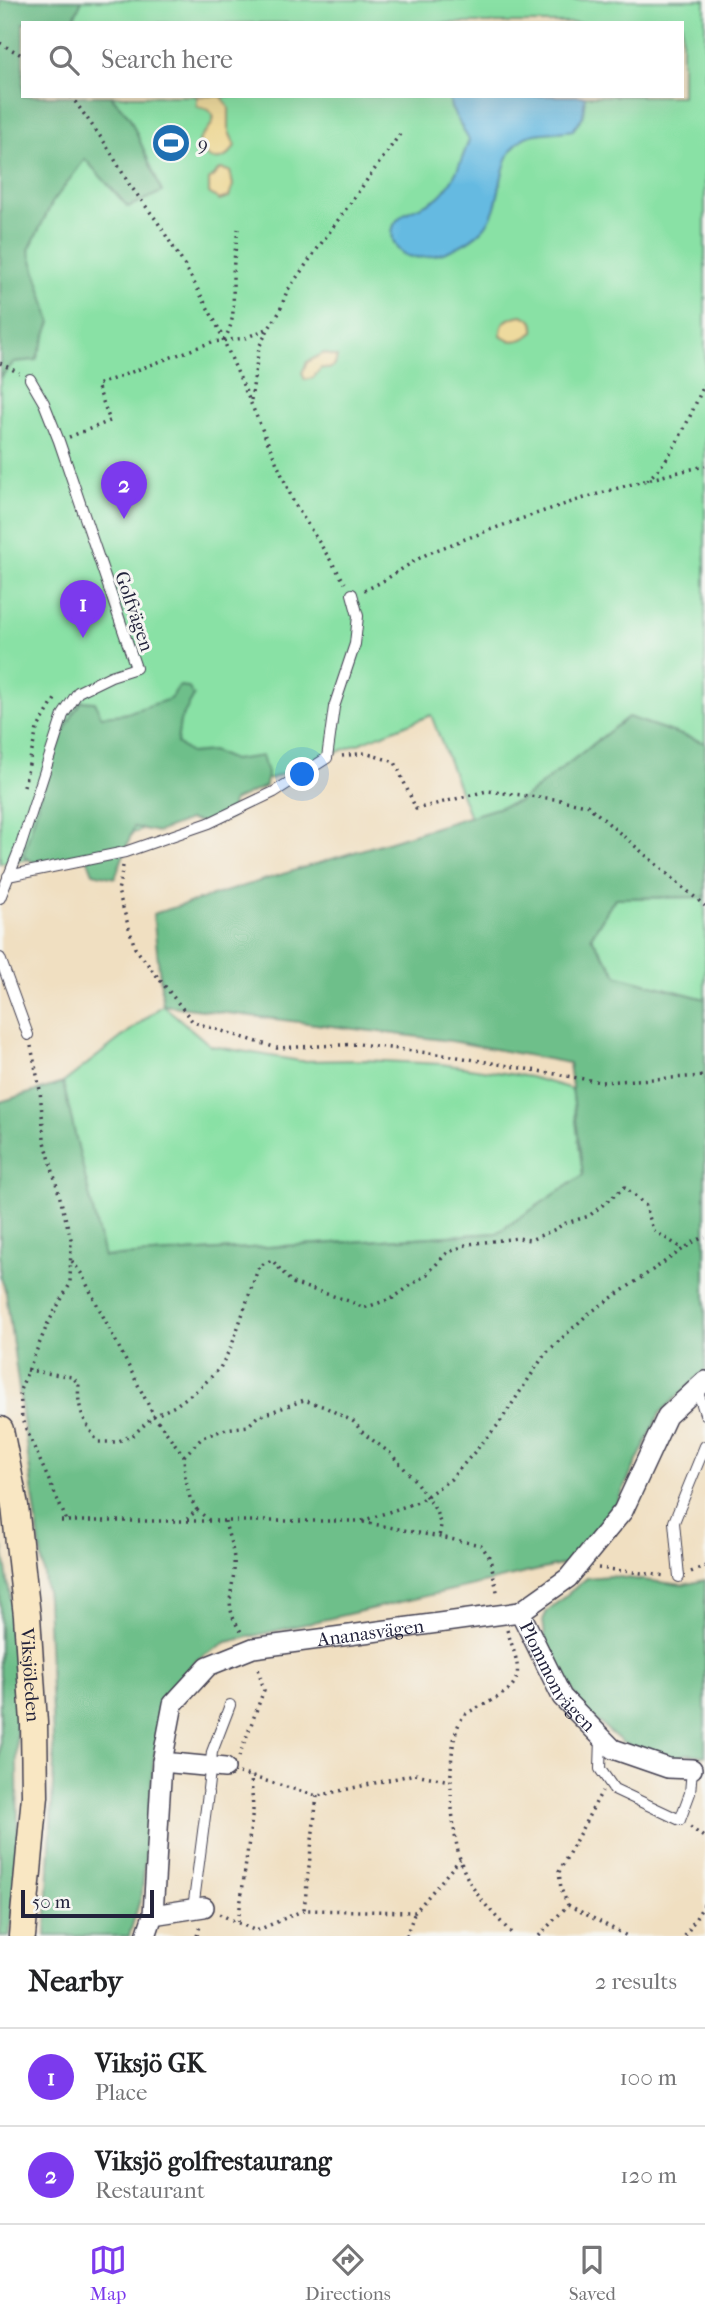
<!DOCTYPE html>
<meta charset="utf-8">
<style>
body{margin:0;font-family:"IM FELL French Canon",serif;background:#f6f6f6;color:#202124}
.scale{position:absolute;left:21px;bottom:18px;width:133px;box-sizing:border-box;padding-left:7px;border:4px solid #22223b;border-top:0;font-size:19px;line-height:24px;white-space:nowrap;color:#22223b;-webkit-text-stroke:5px #f6f6f2;paint-order:stroke}
.you{position:absolute;left:303px;top:775px;width:24px;height:24px;margin:-18px;border:5px solid #fff;border-radius:50%;background:#1a73e8;box-shadow:0 0 0 10px #1a73e833}
.badge{display:grid;place-items:center;width:46px;height:46px;border-radius:50%;background:#7c3aed;color:#fff;font-size:23px;font-weight:700}
.pin{position:absolute;translate:-50% -58px;filter:drop-shadow(0 2px 4px #0008)}
.pin::after{content:'';position:absolute;top:37px;width:24px;height:21px;background:inherit;clip-path:polygon(0 0,100% 0,50% 100%)}
.list{margin:0;padding:0;list-style:none}
h2{display:flex;justify-content:space-between;align-items:center;height:91px;margin:0;padding:0 28px;font-size:30px}
h2 small{font-size:23px;font-weight:400;color:#757577}
.list li{display:grid;grid-template-columns:46px 1fr auto;gap:21px;align-items:center;box-sizing:border-box;height:98px;padding:0 28px;border-top:2px solid #e0e0e0}
.list b{display:block;font-size:26px;white-space:nowrap}
.list p{margin:0;font-size:23px;white-space:nowrap;color:#757577}
.list em{font-size:23px;font-style:normal;color:#757577}
.icon{flex:none;width:38px;height:38px;fill:none;stroke:currentColor;stroke-width:2;stroke-linecap:round;stroke-linejoin:round}
.map{position:relative;flex:none;width:705px;height:1936px;overflow:hidden}
.search{position:absolute;background:#fff;box-shadow:0 7px 28px #0002;left:21px;right:21px;top:21px;height:77px;display:flex;align-items:center;gap:18px;box-sizing:border-box;padding:0 24px;border-radius:0px;color:#757577;font-size:26px}
.sheet{height:287px;background:#fff}
nav{display:flex;justify-content:space-around;align-items:center;box-sizing:border-box;height:98px;border-top:2px solid #e0e0e0;background:#fff;font-size:19px;color:#757577}
nav a{display:grid;justify-items:center;gap:4px}
nav .on{color:#7c3aed}
.map>svg:first-child{display:block}
.green{fill:#89e1a5;stroke:#568270;stroke-width:2;fill-rule:evenodd}
.forest{fill:#6ebf8a;stroke:#487062;stroke-width:2}
.sand{fill:#eeda9e;stroke:#887e6c;stroke-width:2}
.water{fill:#65bae1;stroke:#446e8e;stroke-width:2}
.lines{fill:none;stroke-linecap:round;stroke-linejoin:round}
.lane-casing{stroke:#413e4f;stroke-width:12}
.street-casing{stroke:#413e4f;stroke-width:22}
.secondary-casing{stroke:#413e4f;stroke-width:29}
.path{stroke:#413e4f;stroke-width:3.5;stroke-dasharray:2 5;stroke-linecap:butt}
.lane{stroke:#fff;stroke-width:10}
.street{stroke:#fff;stroke-width:19}
.secondary{stroke:#f9e7c3;stroke-width:26}
.labels{text-anchor:middle;stroke-width:6;stroke-linejoin:round;paint-order:stroke}
.poi-label{font-size:19px;fill:#22223b;stroke:#f6f6f2;text-anchor:start}
.street-label{font-size:19px;fill:#22223b;stroke:#f6f6f2}
</style>
<div class="map">
<svg width="705" height="1936" viewBox="0 0 705 1936">
<rect width="100%" height="100%" fill="#f6f6f2"/>
<filter id="ink" filterUnits="userSpaceOnUse"><feTurbulence type="fractalNoise" baseFrequency=".0143" numOctaves="2"/><feDisplacementMap in="SourceGraphic" scale="14" xChannelSelector="R" yChannelSelector="G"/><feConvolveMatrix kernelMatrix="1 2 1 2 8 2 1 2 1" color-interpolation-filters="sRGB"/></filter>
<filter id="wash" filterUnits="userSpaceOnUse"><feTurbulence type="fractalNoise" baseFrequency=".00686" numOctaves="4" result="noise"/><feDisplacementMap in="SourceGraphic" scale="28" xChannelSelector="R" yChannelSelector="G"/><feGaussianBlur stdDeviation="1.57" result="paint"/><feColorMatrix in="noise" values="0 0 0 0 0 0 0 0 0 0 0 0 0 0 0 0 0 1.4 0 .05"/><feComposite in="paint" operator="in"/></filter>
<g filter="url(#wash)">
<rect width="100%" height="100%" fill="#f0dfc1"/>
<!-- green -->
<path class="green" d="M0,0h705v743l-77,-26 -108,84 -50,16 -39,-102 -348,138 -83,10zM23,23h659v73h-659z
M705,897v102l-87,-23 -27,-39 24,-39z
M163,1005l48,41 89,15 64,-1 77,4 89,13 42,12 11,86 -86,58 -394,24 -40,-174z"/>
<!-- forest -->
<path class="forest" d="M0,0h82l-10,23h-49v73h88l18,20 33,76 -34,15 -43,-48 -33,44 -23,47 22,72 -15,38 -22,2 -14,16z
M179,686l9,1 6,9 -14,25 -3,22 13,10 22,-2 21,9 29,-4 5,17 -1,13 -33,15 -2,17 -19,6 -23,-4 -31,12 -24,-5 -19,51 -22,-5 -6,-15 -52,5 -12,-7c16,-52 28,-110 58,-155l14,1 6,14 22,-2 47,-15z
M628,717l77,26v154l-90,1 -24,39 27,39 87,23v371l-45,43 -44,92 -47,58 -342,79 -32,19 -24,35 -17,61 -12,136 -13,43h-83l8,-174 -7,-164 -41,-305 -6,-18v-173l63,-19 41,174 393,-24 86,-58 -14,-112 -118,-22 -288,-36 -10,-91 367,-113z
M0,1547h3l12,83 3,206 -8,100h-10z
M610,1576l73,9 22,-5v176l-17,-2 -21,6 -44,-17 -40,-34 -37,-65 -3,-24 4,-9 40,-33z"/>
<!-- sand -->
<path class="sand" d="M197,96h25l7,12v24l6,13c-9,21 -32,18 -36,-4 4,-8 24,-22 9,-31 -3,-2 -7,-2 -11,-4z
M220,169l10,2 3,14 -4,12 -10,3 -10,-7v-13z
M522,315c10,4 13,6 12,17 -10,8 -22,13 -33,4 -1,-15 8,-19 21,-21z
M324,353l13,4 -2,8 -6,4 -8,-1 -8,10 -8,2 -3,-7 5,-11z"/>
<!-- water -->
<path class="water" d="M449,96h136l-2,20 -10,14c-14,3 -42,1 -52,10 -26,20 -16,64 -37,88 -15,18 -74,46 -89,17 -3,-6 -4,-13 -1,-20 9,-17 32,-17 45,-29 16,-15 22,-35 30,-56l-18,-32z"/>
</g>
<g filter="url(#ink)">
<g class="lines">
<defs>
<path id="lane" d="M8,876l117,-24 84,-29 65,-31 53,-34 7,-51 21,-63 3,-28 -6,-22
M0,898l20,-50 43,-133 15,-23 33,-16 25,-8 -77,-227 -15,-38 -14,-24
M0,958l28,77
M697,1389l8,25
M679,1577l-5,-55 31,-76
M601,1738l-1,31 14,20 66,31 10,-27 2,-24
M208,1789l4,-37 18,-47
M193,1909l15,-116"/>
<g id="street">
<path id="s1" d="M520,1612l42,85 51,52 55,19 24,1"/>
<path d="M162,1762l63,6"/>
<path d="M153,1915l51,-8"/>
<path id="s2" d="M146,1936l7,-21 9,-153 11,-58 35,-38 45,-18 267,-36 48,-34 55,-67 44,-95 38,-35"/>
</g>
<g id="secondary">
<path id="s3" d="M0,1430l15,76 12,110 7,107 1,73 -13,140"/>
</g>
</defs>
<!-- lane casing -->
<use href="#lane" class="lane-casing"/>
<!-- street casing -->
<use href="#street" class="street-casing"/>
<!-- secondary casing -->
<use href="#secondary" class="secondary-casing"/>
<!-- path -->
<path class="path" d="M0,43l23,13
M71,96l36,50 22,38 28,37 28,45 32,59 77,178 51,80
M224,340c12,-19 9,-38 9,-60 0,-17 3,-34 5,-51
M0,363l19,10
M251,400l8,-53 10,-19
M69,437l41,-16 -13,-36 115,-43 33,-4 24,-10 10,-15 8,-22 113,-157
M647,480c28,-23 43,-65 58,-97
M364,590c25,-9 45,-29 70,-39 87,-34 180,-65 271,-85
M342,756l23,-3 30,9 21,47 71,-18 68,8 32,6 118,101
M24,786l13,-57 18,-30
M123,866l-5,25 17,57 58,74 84,26 82,-4 93,12 149,26 104,-6
M31,1046l9,44 4,48 27,101 -1,45 -22,39 -28,67 2,30 45,101
M72,1261l9,12 73,143 30,40 1,20 5,22 7,12 -10,9
M27,1370l45,7 7,7c-3,23 6,40 19,58h18l17,-7 21,-19 21,-10 26,-19 19,-19 12,-23 27,-79 13,-6 20,23 57,18 15,7 29,-10 34,-24 20,-21 21,-9 50,-6 12,2 26,-11 7,-5 26,-8 36,-29 21,19 7,24 30,19
M184,1456l19,-19 23,-8 22,-3 9,-9 28,-10 19,-7 21,7 29,15 9,11 27,20 23,25 22,31 6,16 -2,12
M197,1510l12,10
M61,1521h301l56,-19 33,-23 47,-54 47,-71 43,-40 107,-73 10,-4
M225,1521c2,12 8,26 9,38 2,31 -14,44 8,74
M363,1522l118,23 9,13 8,38
M598,1568l69,8
M691,1572l14,-6
M507,1630c13,40 21,53 -20,73 -7,4 -19,8 -24,14 -20,25 -12,122 0,151 10,27 33,48 51,68
M239,1757l25,-67 -7,-25
M239,1773l78,23 98,-22 35,7
M317,1796l-13,114 111,2 45,-53
M690,1827l15,11
M568,1905l59,31
M219,1914l37,17 48,-21
M238,1922l15,-112 -2,-34
M197,1936l3,-10
M406,1936l9,-24
M539,1936l29,-31 -7,-16 -2,-17 43,-81
M685,1936l20,-33"/>
<!-- lane -->
<use href="#lane" class="lane"/>
<!-- street -->
<use href="#street" class="street"/>
<!-- secondary -->
<use href="#secondary" class="secondary"/>
</g>
</g>
<!-- icons -->
<defs>
<symbol id="stadium-disc" viewBox="-11 -11 22 22"><circle r="9.5" fill="#1f6fb2" stroke="#f6f6f2"/><path d="M0-5a6.5 5 0 1 0 0 10a6.5 5 0 1 0 0-10ZM-3.5-1.8h7v3.6h-7Z" fill="#fff"/></symbol>
</defs>
<g fill-rule="evenodd">
<use href="#stadium-disc" x="149" y="121" width="44" height="44"/>
</g>
<g class="labels">
<!-- poi labels -->
<g class="poi-label">
<text x="198" y="150">9</text>
</g>
<!-- street labels -->
<g class="street-label">
<text transform="translate(135 611) rotate(71)" y="7">Golfvägen</text>
<text dy="7" stroke="none"><textPath href="#s2" startOffset="453">Ananasvägen</textPath></text>
<text dy="7" stroke="none"><textPath href="#s3" startOffset="247">Viksjöleden</textPath></text>
<text dy="7" stroke="none"><textPath href="#s1" startOffset="75">Plommonvägen</textPath></text>
</g>
</g>
</svg>
<div class="scale">50 m</div>
<div class="you"></div>
<div class="pin badge" style="left:83px;top:638px">1</div>
<div class="pin badge" style="left:124px;top:519px">2</div>
<div class="search"><svg class="icon" aria-label="search" viewBox="0 0 24 24"><circle cx="10" cy="10" r="6"/><path d="M15 15l6 6"/></svg>Search here</div>
</div>
<section class="sheet">
<h2>Nearby<small>2 results</small></h2>
<ul class="list">
<li><span class="badge">1</span><div><b>Viksjö GK</b><p>Place</p></div><em>100 m</em></li>
<li><span class="badge">2</span><div><b>Viksjö golfrestaurang</b><p>Restaurant</p></div><em>120 m</em></li>
</ul>
</section>
<nav>
<a class="on"><svg class="icon" aria-label="map" viewBox="0 0 24 24"><path d="M3 6l6-2 6 2 6-2v14l-6 2-6-2-6 2zM9 4v14M15 6v14"/></svg>Map</a>
<a><svg class="icon" aria-label="directions" viewBox="0 0 24 24"><path d="M12 3l9 9-9 9-9-9zM9 14v-3h6M13 9l2 2-2 2"/></svg>Directions</a>
<a><svg class="icon" aria-label="saved" viewBox="0 0 24 24"><path d="M7 4h10v16l-5-4-5 4z"/></svg>Saved</a>
</nav>
